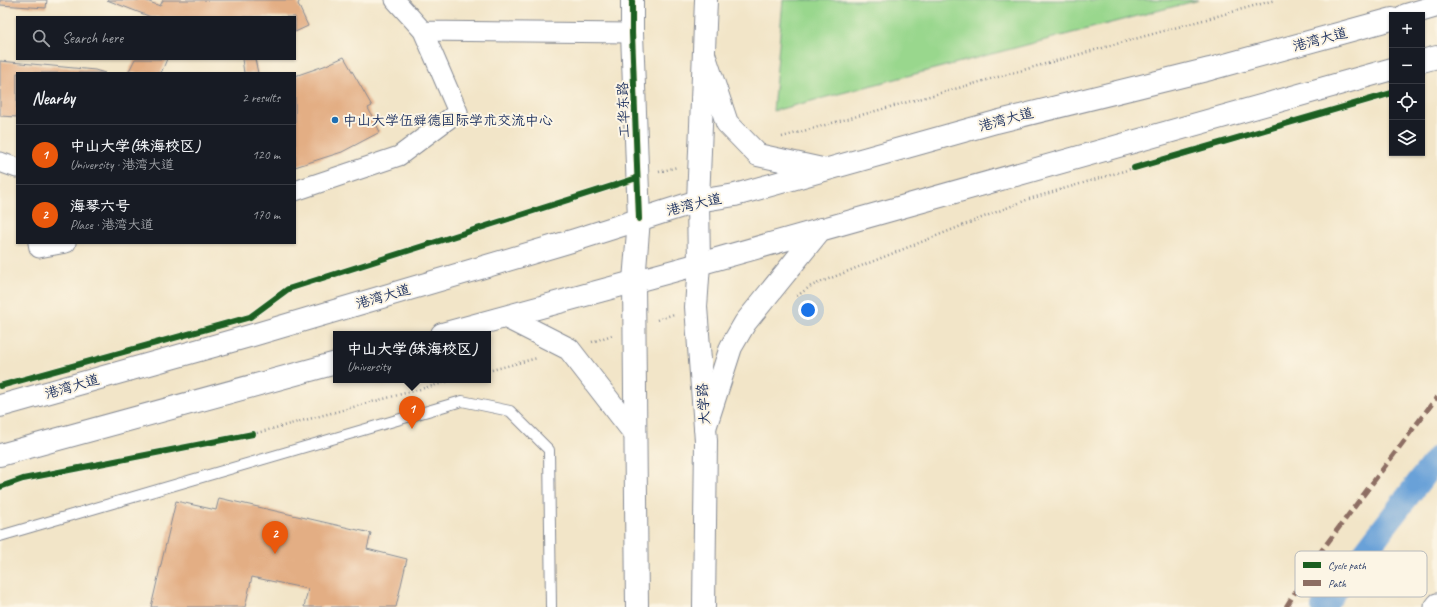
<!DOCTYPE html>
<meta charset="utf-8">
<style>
body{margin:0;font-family:Caveat,"LXGW WenKai TC",sans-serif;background:#242831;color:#f1f3f6}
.controls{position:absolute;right:12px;top:12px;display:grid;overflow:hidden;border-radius:0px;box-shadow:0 1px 3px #0004}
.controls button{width:36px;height:36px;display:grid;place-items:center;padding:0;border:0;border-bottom:1px solid #363941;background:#171b24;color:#f1f3f6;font:20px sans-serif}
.you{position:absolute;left:808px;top:310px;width:14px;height:14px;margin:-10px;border:3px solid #fff;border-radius:50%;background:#1a73e8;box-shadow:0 0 0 6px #1a73e833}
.badge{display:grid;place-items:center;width:26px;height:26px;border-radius:50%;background:#ea580c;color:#fff;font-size:13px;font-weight:700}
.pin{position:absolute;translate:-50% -33px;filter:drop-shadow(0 1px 2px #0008)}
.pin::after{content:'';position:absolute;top:21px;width:14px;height:12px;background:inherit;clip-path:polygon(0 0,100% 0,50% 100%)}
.popup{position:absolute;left:333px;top:331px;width:158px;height:52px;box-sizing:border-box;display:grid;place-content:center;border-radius:0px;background:#171b24;filter:drop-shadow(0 1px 3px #0005);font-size:13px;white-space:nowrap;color:#9ea1a6}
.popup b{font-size:15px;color:#f1f3f6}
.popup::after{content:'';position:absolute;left:50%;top:100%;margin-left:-8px;border:8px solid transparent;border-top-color:#171b24}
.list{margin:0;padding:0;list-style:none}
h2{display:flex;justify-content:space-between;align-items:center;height:52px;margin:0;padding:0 16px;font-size:17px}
h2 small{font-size:13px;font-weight:400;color:#9ea1a6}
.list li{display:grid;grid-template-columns:26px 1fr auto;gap:12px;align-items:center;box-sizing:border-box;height:60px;padding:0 16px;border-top:1px solid #363941}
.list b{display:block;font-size:15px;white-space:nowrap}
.list p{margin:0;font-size:13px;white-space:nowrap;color:#9ea1a6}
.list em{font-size:13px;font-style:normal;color:#9ea1a6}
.icon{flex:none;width:22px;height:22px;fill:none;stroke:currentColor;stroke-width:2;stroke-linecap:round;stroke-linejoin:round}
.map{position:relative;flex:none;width:1437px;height:607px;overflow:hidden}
.search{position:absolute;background:#171b24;box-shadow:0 1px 3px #0004;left:16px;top:16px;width:280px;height:44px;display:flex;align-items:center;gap:10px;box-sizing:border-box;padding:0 14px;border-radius:0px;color:#9ea1a6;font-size:15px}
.panel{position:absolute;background:#171b24;box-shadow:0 1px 3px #0004;left:16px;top:72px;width:280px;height:172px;border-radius:0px}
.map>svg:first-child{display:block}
.green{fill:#99d78d;stroke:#5a8376}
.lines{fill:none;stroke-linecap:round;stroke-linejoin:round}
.canal{stroke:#69a1d8;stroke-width:24}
.building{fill:#e3ae84}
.lane-casing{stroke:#868a93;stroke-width:12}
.street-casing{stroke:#868a93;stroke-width:21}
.secondary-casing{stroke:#868a93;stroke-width:24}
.highway-casing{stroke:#868a93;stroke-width:24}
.path{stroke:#868a93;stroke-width:2.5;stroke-dasharray:1 3;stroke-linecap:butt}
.lane{stroke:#fff;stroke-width:10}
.street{stroke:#fff;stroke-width:19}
.secondary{stroke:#fff;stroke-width:22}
.highway{stroke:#fff;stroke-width:22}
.quiet{stroke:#8d6e63;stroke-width:5;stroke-dasharray:10 5;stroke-linecap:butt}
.cycleway-casing{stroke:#fcf5e5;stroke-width:8}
.cycleway{stroke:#1b5e20;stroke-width:6}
.poi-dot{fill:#1f6fb2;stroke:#fcf5e5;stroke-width:1.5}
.labels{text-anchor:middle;stroke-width:4;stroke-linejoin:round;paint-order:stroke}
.street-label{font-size:14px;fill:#1b2f5e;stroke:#fcf5e5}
.poi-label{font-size:14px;fill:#1b2f5e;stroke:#fcf5e5;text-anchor:start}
.key{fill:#fcf5e5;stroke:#b8babc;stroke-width:1}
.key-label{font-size:11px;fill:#1b2f5e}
</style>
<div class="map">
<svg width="1437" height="607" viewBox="0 0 1437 607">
<rect width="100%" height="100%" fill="#fcf5e5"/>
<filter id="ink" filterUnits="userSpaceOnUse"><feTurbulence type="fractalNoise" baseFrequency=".025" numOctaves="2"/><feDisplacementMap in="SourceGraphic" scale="8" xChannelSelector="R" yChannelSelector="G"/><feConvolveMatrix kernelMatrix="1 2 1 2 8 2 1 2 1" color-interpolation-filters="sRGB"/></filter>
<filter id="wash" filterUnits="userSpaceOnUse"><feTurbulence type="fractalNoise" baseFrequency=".012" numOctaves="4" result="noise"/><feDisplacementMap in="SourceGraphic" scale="16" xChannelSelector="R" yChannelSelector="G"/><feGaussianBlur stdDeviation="0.9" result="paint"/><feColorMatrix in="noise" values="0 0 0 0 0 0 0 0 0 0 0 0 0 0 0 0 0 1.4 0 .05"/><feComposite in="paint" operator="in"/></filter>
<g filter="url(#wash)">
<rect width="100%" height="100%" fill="#f2e5c8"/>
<!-- green -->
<path class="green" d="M783,0h416l-426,111z"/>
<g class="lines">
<!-- canal -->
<path class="canal" d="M1323,607l114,-149"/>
</g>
<g id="blocks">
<!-- building -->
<path class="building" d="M0,0h47l-1,8 -46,-3z
M107,0h37l16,6 3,-6h137l-2,4 10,22 -13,6v-15h-144z
M344,57l28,49 -4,2 12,24 -38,20 -47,15v-91l29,-10z
M135,59h32l-6,14h-33z
M242,59h13l3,14h-14z
M0,61l95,9 10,3h-88v44l-17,-1z
M219,498l152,35 -4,16 40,10 -11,48h-92l4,-18 -56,-12 -7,30h-94l25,-106 40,9z"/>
</g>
</g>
<g filter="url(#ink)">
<use href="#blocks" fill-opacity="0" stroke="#868a93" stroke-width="1"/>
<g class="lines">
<defs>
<path id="lane" d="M0,536l462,-135 48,10 39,39 2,157"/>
<path id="street" d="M423,31l209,2
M0,162l17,6
M295,191l104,-35 59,-44 -35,-81 -28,-31
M38,243l1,5 27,-5
M1434,607l3,-4"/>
<path id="secondary" d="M632,0v33l7,186 -5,62 3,326
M704,607l2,-166 -10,-134 3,-43 -1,-63 8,-201"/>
<path id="highway" d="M1406,15l31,-9
M704,54l23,69 31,32 64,14
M1422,61l15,-4
M506,317l63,32 66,85
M442,334l257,-70 693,-195
M0,406l253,-71 322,-95 123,-39 37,-6 261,-73 214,-53 182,-50
M705,428l26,-81 14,-24 76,-94
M0,455l336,-92"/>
</defs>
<!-- lane casing -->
<use href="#lane" class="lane-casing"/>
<!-- street casing -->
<use href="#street" class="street-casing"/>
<!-- secondary casing -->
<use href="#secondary" class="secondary-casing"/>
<!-- highway casing -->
<use href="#highway" class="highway-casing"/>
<!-- path -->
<path class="path" d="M782,137l493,-137
M659,172l18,-5
M288,289l328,-104
M797,296l14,-10 218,-87 105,-31
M657,320l17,-6
M592,342l20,-7
M488,371l49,-13
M253,434l201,-54"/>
<!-- lane -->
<use href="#lane" class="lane"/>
<!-- street -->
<use href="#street" class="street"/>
<!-- secondary -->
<use href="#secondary" class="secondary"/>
<!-- highway -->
<use href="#highway" class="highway"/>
<!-- quiet -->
<path class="quiet" d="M1286,607l33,-53 118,-157"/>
<defs>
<path id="cycleway" d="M632,0v33l7,186
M1134,168l258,-75
M0,386l250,-69 38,-28 349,-111
M0,487l23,-8 230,-45"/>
</defs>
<!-- cycleway casing -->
<use href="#cycleway" class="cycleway-casing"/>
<!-- cycleway -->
<use href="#cycleway" class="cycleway"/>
</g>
</g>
<!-- markers -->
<circle class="poi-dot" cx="335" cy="120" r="4"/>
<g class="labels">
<!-- street labels -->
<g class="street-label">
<text transform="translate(1320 39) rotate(-15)" y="5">港湾大道</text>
<text transform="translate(623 110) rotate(-92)" y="5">工华东路</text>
<text transform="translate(1006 119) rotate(-15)" y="5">港湾大道</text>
<text transform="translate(694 204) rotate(-13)" y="5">港湾大道</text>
<text transform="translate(383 296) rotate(-16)" y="5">港湾大道</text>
<text transform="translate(72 386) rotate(-16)" y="5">港湾大道</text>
<text transform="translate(703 404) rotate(-94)" y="5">大学路</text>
</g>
<!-- poi labels -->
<g class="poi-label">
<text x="343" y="125">中山大学伍舜德国际学术交流中心</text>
</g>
</g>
<!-- legend -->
<rect x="1295" y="551" width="132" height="46" rx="6" class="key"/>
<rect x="1303" y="562" width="18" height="6" fill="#1b5e20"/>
<rect x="1303" y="580" width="18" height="6" fill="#8d6e63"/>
<g class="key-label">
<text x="1328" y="569">Cycle path</text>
<text x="1328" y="587">Path</text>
</g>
</svg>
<div class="controls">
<button>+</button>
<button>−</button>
<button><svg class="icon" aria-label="locate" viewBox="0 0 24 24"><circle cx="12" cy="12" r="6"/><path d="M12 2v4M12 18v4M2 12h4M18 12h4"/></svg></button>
<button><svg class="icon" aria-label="layers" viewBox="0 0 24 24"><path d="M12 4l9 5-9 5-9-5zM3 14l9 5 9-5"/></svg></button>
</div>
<div class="you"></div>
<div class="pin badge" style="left:412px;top:429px">1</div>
<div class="popup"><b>中山大学(珠海校区)</b>University</div>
<div class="pin badge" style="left:275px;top:554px">2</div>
<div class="search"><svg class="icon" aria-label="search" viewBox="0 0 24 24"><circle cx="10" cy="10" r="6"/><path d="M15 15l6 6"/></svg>Search here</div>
<section class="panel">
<h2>Nearby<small>2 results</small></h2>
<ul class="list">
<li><span class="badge">1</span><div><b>中山大学(珠海校区)</b><p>University · 港湾大道</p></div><em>120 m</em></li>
<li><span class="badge">2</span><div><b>海琴六号</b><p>Place · 港湾大道</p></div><em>170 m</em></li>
</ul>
</section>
</div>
